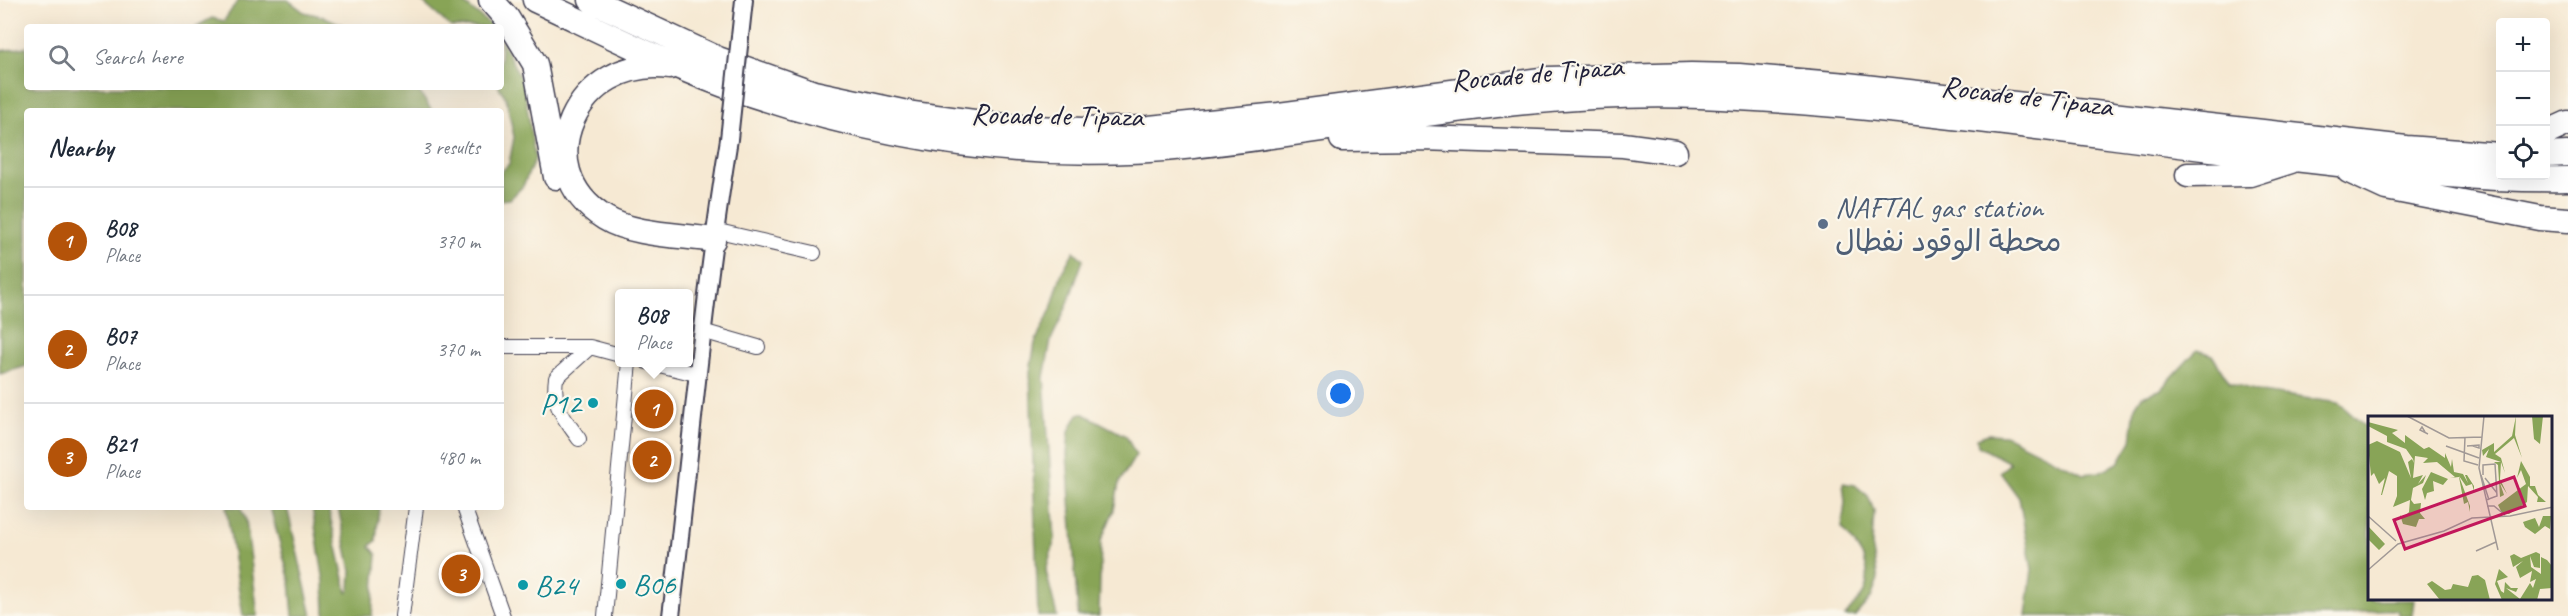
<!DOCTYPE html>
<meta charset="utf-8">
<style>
body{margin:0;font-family:Caveat,"Playpen Sans Arabic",sans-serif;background:#f2f2f3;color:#1f2937}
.controls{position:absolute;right:18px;top:18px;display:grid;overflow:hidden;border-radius:6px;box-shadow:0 6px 24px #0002}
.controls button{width:54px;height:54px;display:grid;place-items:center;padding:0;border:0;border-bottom:2px solid #e0e1e3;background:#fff;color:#1f2937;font:30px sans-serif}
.you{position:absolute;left:1341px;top:394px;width:21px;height:21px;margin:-15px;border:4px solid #fff;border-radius:50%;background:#1a73e8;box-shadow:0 0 0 9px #1a73e833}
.badge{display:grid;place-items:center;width:39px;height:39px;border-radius:50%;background:#b45309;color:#fff;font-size:20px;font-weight:700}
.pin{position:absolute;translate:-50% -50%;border:3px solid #fff;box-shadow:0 2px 6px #0006}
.popup{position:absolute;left:615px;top:289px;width:78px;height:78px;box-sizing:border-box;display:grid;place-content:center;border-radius:6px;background:#fff;filter:drop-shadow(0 2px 4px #0005);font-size:20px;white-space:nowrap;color:#747a83}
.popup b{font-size:22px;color:#1f2937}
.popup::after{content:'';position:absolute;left:50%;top:100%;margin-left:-12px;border:12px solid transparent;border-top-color:#fff}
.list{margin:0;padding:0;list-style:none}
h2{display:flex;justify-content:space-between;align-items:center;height:78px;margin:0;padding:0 24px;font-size:26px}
h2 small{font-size:20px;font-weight:400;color:#747a83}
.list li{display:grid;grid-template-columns:39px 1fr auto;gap:18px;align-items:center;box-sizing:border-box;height:108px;padding:0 24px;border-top:2px solid #e0e1e3}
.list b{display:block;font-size:22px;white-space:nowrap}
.list p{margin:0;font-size:20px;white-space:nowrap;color:#747a83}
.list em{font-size:20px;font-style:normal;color:#747a83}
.icon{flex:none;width:33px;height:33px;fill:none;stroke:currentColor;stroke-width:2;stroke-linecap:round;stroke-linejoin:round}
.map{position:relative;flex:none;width:2568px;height:616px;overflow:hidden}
.search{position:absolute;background:#fff;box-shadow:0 6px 24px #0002;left:24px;top:24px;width:480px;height:66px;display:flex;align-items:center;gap:15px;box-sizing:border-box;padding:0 21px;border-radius:6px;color:#747a83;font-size:22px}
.panel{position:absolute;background:#fff;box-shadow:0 6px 24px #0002;left:24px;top:108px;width:480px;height:402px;border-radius:6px}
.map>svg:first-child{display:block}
.forest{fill:#88a457;stroke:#556349;stroke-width:1.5}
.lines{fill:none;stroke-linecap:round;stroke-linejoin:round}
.minor-casing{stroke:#424052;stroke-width:16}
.tertiary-casing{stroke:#424052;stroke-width:20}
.motorway-casing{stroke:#424052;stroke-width:27}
.minor{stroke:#fff;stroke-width:14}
.tertiary{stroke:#fff;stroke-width:16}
.motorway{stroke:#fff;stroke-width:24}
.tertiary-bridge-casing{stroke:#424052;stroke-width:20;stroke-linecap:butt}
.tertiary-bridge{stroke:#fff;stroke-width:16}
.service-dot{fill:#5c6f8a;stroke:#fbf7ec;stroke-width:2}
.culture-dot{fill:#0f9aa8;stroke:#fbf7ec;stroke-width:2}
.labels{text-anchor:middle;stroke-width:4.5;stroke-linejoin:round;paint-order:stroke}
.street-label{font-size:30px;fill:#22223b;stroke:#fbf7ec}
.service-label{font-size:30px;fill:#4e5e75;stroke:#fbf7ec;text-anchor:start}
.culture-label{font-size:30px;fill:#0d838f;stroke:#fbf7ec;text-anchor:start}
.inset-road{fill:none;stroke:#a19996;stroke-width:1.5}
.view{fill:#c2185b;fill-opacity:0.15;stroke:#c2185b;stroke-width:3}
.inset-edge{fill:none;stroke:#22223b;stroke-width:3}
</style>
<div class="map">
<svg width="2568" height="616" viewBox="0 0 2568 616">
<rect width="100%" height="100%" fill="#fbf7ec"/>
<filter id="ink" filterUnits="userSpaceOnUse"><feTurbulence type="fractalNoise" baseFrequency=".0167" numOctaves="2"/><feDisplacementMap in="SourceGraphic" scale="12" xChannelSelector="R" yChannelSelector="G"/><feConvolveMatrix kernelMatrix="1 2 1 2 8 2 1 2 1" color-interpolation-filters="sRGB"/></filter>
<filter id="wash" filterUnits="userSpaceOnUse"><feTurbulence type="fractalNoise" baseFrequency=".008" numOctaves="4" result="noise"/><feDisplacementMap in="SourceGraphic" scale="24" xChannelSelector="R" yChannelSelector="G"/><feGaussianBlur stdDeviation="1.35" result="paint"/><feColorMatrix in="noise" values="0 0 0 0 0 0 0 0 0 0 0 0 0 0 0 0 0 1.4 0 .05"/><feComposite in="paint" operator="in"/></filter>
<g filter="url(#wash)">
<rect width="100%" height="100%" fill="#f6e9d3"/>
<!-- forest -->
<path class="forest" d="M238,0h50l16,12 21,5 22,10h-152l17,-9 12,3z
M420,0h40l33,27h-42z
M501,39l23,47 11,73 -12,27 -13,13 -9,1v-28l8,-8 5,-27 -8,-39 -7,-11z
M27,47v40h389l16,24h-405v255l-27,8v-323z
M1074,251l9,9 -16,46 -16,34 -7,37 11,162 -9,32 11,45h-19l-8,-244 5,-29 16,-34 11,-37z
M2197,350l15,5 18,28 31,9 78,11 31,28v169h44l-2,16h-14v-5c-15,-4 -39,2 -56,5h-316l6,-47 -13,-71 -19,-26 10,-9 -32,-17 -1,-8 11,-4 17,1 78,39 16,-2 19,-9 13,-22 4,-34 7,-11 18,-6z
M1078,414h6l42,22 10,19 -17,28 -5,27 -13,31 -2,75h-21l-11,-161 2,-24z
M1843,483l12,2 13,11 6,15 -2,34 6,35 -7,18 -16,18h-10c5,-8 17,-17 20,-26 9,-26 -9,-44 -23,-62l3,-26z
M226,507h14l6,13 12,96h-15z
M270,507h17l25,109h-19l-3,-35z
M312,507h16l19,85 3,-3 1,-18 -13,-64h41l-3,34 -6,5 7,9 -5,61h-47l-1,-34z"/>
</g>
<g filter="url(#ink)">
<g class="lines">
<defs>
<path id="minor" d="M714,230l100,23
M702,331l56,16
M501,347h89l30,8
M647,362l49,12
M579,439c-16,-23 -27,-32 -23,-61l34,-31
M464,507l39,109
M402,616l14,-109
M605,616l24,-254"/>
<path id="tertiary" d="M740,37l4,-37
M671,616c19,-159 32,-318 58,-477"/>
<path id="motorway" d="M491,0l16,18 28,46 21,113
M535,0c62,29 125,61 189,85 151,54 310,79 470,61 168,-19 336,-57 506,-50 193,8 386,39 578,61 96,11 193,24 290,22
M591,0l127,59 96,34 99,21 99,13 70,3 67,-2 130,-13 269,-36 143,-4 48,1 108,9 559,63 94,7
M670,67c-92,-13 -146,101 -65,151 27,17 77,17 108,22
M2546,133l22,-10
M1342,139l80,-1 201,7 52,7
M2546,155l22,-1
M2349,171l37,17 154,30 28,2
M2188,175l62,-1 41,-13"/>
</defs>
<!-- minor casing -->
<use href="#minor" class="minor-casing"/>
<!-- tertiary casing -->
<use href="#tertiary" class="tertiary-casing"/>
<!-- motorway casing -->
<use href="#motorway" class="motorway-casing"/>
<!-- minor -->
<use href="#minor" class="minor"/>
<!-- tertiary -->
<use href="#tertiary" class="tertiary"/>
<!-- motorway -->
<use href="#motorway" class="motorway"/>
<defs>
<path id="tertiary-bridge" d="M729,139l11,-102"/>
</defs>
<!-- tertiary-bridge casing -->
<use href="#tertiary-bridge" class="tertiary-bridge-casing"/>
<!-- tertiary-bridge -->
<use href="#tertiary-bridge" class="tertiary-bridge"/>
</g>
</g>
<!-- markers -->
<circle class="service-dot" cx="1823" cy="224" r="6"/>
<g class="culture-dot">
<circle cx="593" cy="403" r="6"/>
<circle cx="621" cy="584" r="6"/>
<circle cx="523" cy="585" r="6"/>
</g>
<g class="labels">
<!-- street labels -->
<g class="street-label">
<text transform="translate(1537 73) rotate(-5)" y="10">Rocade de Tipaza</text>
<text transform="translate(2027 96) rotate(7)" y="10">Rocade de Tipaza</text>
<text transform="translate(1057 115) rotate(1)" y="10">Rocade de Tipaza</text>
</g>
<!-- service labels -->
<g class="service-label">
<text x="1835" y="217">NAFTAL gas station<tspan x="1835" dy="34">محطة الوقود نفطال</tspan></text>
</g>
<!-- culture labels -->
<g class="culture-label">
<text x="581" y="413" text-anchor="end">P12</text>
<text x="633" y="594">B06</text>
<text x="535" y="595">B24</text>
</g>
</g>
<!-- overview -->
<g transform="translate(2368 416)">
<rect width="184" height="184" fill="#f6e9d3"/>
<path d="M148,0l-1,19 7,23 -8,-20 -19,16 6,4 4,15 -4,-11 -1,17 7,15 -7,-11 4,12 -4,2 -2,-32 -4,-3h7l-15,-5 3,-8 -6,7 -1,-6 12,-7v9l18,-16zM164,0h11l-3,28 -6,-5zM0,6l30,8 -6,3 13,10v-8l19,14 5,-2 16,11v-5l6,14 1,-8 2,13 9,2 5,9 -3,-8h2l7,11v5l-2,-7 -6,2 -7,-10 11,30v6l-2,-10 -4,2 -5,-27 -9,1 5,-1 -18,-15 -14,1 5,-5 -13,-2 -2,22 10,-3 -5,9 8,-9 -3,8 -10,5 -2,12 3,4 7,-1 -1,10 5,6h-6l-3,8 -13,-3 -3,-9 3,3 6,-6 1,-12 -17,7 4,-11v-20l-8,-5 -7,24h-1l4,-17 -6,6 -5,-11 -3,3 -3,-31 9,-4 23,11 11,26 -3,-16 4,-3 2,4 -1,-4 -7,-10 -19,-7v-6l-19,-10zM153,45l9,16v9h5l3,9 8,7h-9l1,-5 -10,-11 -1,16 -18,12 -7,-1 -4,-8 28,-21 -5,-14 -4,8zM63,56l17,7 -5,6 -10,-4 1,10 -7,2 -2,7 -3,-11zM175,100h8l-1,13 -5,-3 -10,8 -10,-7 -2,-5 12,-4 4,9zM0,110l17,18 -6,6 -11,-11zM168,136l4,2v14l-6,-1 -4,-11 1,11 10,7v-17l6,3 5,6v22l-12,1 -3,11h-35l-7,-16 4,-15 9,8 -11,4 4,10 3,2 1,-11 6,6h7l-2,4 -10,-4 14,11 10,-16 3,5 3,-9 -6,3 2,-11 -12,7 -4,-11 7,-6 -10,6 -3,-11 4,-2 7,4zM110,159l7,5 5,20h-50l-13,-16 5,-3 13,9 6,-1 2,-5 15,3 4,-11z" fill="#88a457"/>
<path class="inset-road" d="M39,0l42,22 33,-1M116,0l-5,52 19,82M57,16l-3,-5 -2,3 8,4M97,21l-1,24 14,4M78,30l33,12M99,30l12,-1v3l-6,-2M113,59l8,25M115,59v-10l12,-1 2,32 -11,4M117,62l12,15M119,90h7l11,9M0,100l28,25M108,135l20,-9M0,154l30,-26 46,-13 28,-13 38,-2 43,-9"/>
<path class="view" d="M146,61l11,29 -120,43 -11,-29z"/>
<rect width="184" height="184" class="inset-edge"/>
</g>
</svg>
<div class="controls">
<button>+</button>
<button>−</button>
<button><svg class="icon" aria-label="locate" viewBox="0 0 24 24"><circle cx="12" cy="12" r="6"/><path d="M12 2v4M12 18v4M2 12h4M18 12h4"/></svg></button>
</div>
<div class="you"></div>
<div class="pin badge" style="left:654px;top:409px">1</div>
<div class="popup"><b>B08</b>Place</div>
<div class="pin badge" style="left:652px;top:460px">2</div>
<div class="pin badge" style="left:461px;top:574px">3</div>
<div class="search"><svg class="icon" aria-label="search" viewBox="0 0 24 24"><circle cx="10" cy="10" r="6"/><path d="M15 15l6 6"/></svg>Search here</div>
<section class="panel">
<h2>Nearby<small>3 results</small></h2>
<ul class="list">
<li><span class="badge">1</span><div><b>B08</b><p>Place</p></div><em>370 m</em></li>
<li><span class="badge">2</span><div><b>B07</b><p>Place</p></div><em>370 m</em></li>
<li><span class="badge">3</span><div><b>B21</b><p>Place</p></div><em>480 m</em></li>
</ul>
</section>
</div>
